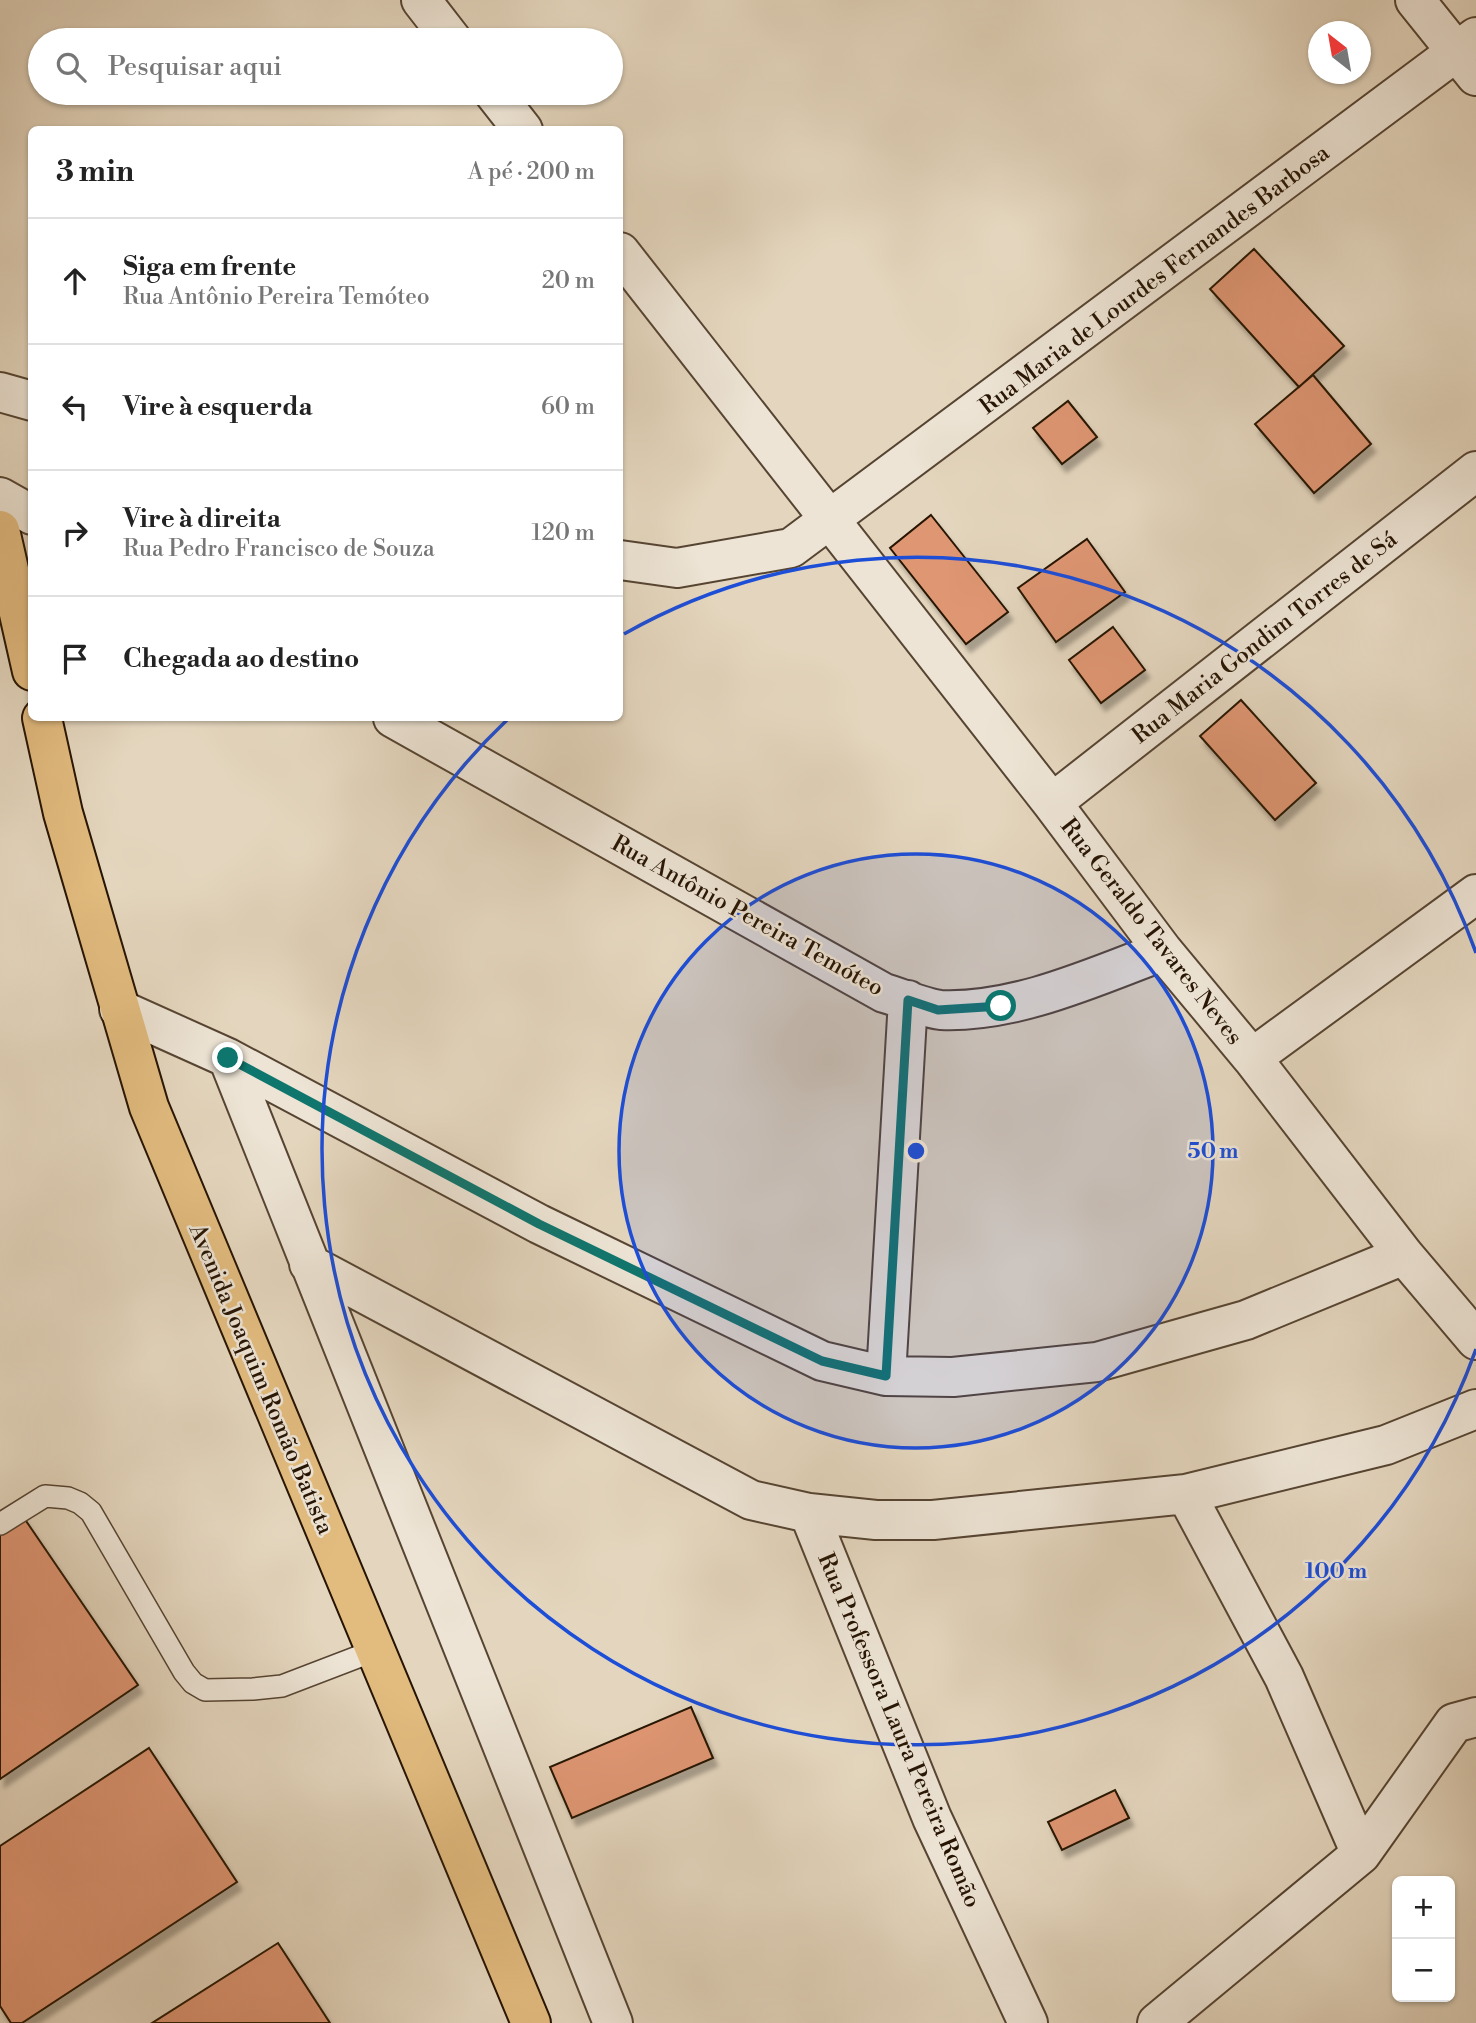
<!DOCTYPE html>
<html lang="pt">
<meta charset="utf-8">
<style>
body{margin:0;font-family:"Libre Bodoni",serif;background:#f2f2f2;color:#222}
.controls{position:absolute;right:21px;bottom:21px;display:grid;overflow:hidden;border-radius:10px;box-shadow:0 2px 5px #0004}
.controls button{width:63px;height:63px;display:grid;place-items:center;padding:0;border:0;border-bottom:2px solid #e0e0e0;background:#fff;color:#222;font:35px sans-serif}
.compass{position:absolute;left:1308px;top:21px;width:63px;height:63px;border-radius:50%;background:#fff;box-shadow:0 2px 5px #0004;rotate:329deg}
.stop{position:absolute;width:21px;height:21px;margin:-16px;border:5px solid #0f766e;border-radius:50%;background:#fff}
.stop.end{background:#0f766e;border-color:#fff;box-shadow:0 2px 7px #0008}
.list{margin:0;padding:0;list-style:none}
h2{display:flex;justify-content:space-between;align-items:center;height:91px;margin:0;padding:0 28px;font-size:30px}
h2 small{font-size:23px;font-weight:400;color:#767676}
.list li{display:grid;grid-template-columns:46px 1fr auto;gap:21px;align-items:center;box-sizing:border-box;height:126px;padding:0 28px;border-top:2px solid #e0e0e0}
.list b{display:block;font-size:26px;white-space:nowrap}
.list p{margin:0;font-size:23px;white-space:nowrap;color:#767676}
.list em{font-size:23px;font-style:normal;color:#767676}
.icon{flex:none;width:38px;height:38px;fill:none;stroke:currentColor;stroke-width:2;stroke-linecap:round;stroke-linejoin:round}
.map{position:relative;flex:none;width:1476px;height:2023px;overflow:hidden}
.search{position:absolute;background:#fff;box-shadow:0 2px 5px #0004;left:28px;top:28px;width:595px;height:77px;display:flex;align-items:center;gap:18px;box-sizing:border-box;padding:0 24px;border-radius:38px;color:#767676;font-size:26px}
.panel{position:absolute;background:#fff;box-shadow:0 2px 5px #0004;left:28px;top:126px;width:595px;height:595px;border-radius:10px}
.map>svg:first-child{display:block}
.building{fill:#df9673;stroke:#261403;stroke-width:2;filter:url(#shadow)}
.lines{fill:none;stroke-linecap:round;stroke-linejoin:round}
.lane-casing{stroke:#564432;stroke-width:24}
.street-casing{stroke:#564432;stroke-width:42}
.highway-casing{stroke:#261403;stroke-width:42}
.lane{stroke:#ede4d5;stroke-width:21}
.street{stroke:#ede4d5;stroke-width:38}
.highway{stroke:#e2bb7f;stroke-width:38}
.route{stroke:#0f766e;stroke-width:9}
.ring{fill:none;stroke:#1d4ed8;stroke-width:3.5}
.labels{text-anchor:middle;stroke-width:5;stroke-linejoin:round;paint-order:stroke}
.street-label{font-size:23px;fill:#261403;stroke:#ede4d5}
.centre{fill:#1d4ed8;stroke:#ede4d5;stroke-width:3.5}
.ring-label{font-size:21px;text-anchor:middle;font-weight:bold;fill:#1d4ed8;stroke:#ede4d5;stroke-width:5;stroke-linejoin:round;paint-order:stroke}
</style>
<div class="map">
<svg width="1476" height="2023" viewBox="0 0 1476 2023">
<defs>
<filter id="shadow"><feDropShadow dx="4.5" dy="8" stdDeviation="2" flood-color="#0004"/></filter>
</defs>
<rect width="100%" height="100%" fill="#e4d6be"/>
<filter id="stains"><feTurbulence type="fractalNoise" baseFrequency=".00286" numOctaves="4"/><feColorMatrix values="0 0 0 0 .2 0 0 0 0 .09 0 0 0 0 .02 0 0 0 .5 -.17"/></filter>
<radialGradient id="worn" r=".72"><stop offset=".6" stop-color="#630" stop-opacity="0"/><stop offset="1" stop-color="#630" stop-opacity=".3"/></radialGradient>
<!-- building -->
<path class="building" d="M1254,249l90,97 -45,41 -89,-98z
M1313,375l58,69 -57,49 -59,-69z
M1068,401l29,36 -35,27 -29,-36z
M931,515l77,97 -42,32 -76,-96z
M1087,539l38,53 -69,50 -38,-54z
M1113,627l32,43 -44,33 -32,-43z
M1241,700l75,83 -41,37 -75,-84z
M22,1515l116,170 -138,94v-249z
M691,1707l22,51 -141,60 -22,-51z
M149,1748l88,134 -215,141h-11l-11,-17v-160z
M1115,1790l14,28 -67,32 -14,-28z
M278,1943l52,80h-178z"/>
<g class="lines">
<defs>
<path id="lane" d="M0,1524l45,-28 23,2 12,5 11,9 93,160 9,11 12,7 48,-1 29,-3 94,-36"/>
<path id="street" d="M421,0l31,40
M1415,0l61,76
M494,93l29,37
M620,252l432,551 111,148 89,107 152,197 72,85
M0,392l32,9
M0,497l32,18
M620,560l57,8 114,-20 685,-511
M393,718l491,275c15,4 42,16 57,17 75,3 153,-33 222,-59
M1052,803l424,-332
M119,1009l109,49 311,166 283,137 64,15 67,1 144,-15 149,-42 158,-65
M228,1058l385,965
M1252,1058l224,-164
M309,1264l442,236 58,13 67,7h57l253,-26 200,-49 90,-36
M886,1376l22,-376
M1186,1494l98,183 77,177
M809,1513l123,305 96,205
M1157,2023l204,-169 93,-131 22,-6"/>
<path id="highway" d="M0,530l32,141
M42,718l21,95 86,294 382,916"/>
</defs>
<!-- lane casing -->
<use href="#lane" class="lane-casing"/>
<!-- street casing -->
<use href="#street" class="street-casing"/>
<!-- highway casing -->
<use href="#highway" class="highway-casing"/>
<!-- lane -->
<use href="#lane" class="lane"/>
<!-- street -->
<use href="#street" class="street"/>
<!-- highway -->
<use href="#highway" class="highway"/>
</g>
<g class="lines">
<!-- route -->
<path class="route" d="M228,1058l311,166 283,137 64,15 22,-376 30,10 63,-4"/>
</g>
<!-- distance rings -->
<circle cx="916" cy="1151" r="297" fill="#1d4ed8" fill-opacity=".12"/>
<g class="ring">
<circle cx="916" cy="1151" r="297"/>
<path d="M1476 1349A594 594 0 1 1 507 720M624 634A594 594 0 0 1 1476 953"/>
</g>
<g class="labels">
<!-- street labels -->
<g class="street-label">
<text transform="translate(1154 279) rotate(-37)" y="8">Rua Maria de Lourdes Fernandes Barbosa</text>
<text transform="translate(1264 637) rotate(-38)" y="8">Rua Maria Gondim Torres de Sá</text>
<text transform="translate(748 915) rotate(29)" y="8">Rua Antônio Pereira Temóteo</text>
<text transform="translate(1152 931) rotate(52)" y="8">Rua Geraldo Tavares Neves</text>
<text transform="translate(262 1379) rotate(67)" y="8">Avenida Joaquim Romão Batista</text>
<text transform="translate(900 1730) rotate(67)" y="8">Rua Professora Laura Pereira Romão</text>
</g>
</g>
<circle cx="916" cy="1151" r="10" class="centre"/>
<g class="ring-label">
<text x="1213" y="1158">50 m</text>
<text x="1336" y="1578">100 m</text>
</g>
<rect width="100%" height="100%" filter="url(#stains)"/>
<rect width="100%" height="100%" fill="url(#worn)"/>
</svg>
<div class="controls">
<button>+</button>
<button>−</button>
</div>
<svg class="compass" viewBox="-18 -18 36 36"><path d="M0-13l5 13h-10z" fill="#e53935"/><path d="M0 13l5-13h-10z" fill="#767676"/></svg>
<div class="stop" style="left:1001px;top:1006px"></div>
<div class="stop end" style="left:228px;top:1058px"></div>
<div class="search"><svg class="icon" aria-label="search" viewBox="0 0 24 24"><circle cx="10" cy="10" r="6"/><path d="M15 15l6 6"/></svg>Pesquisar aqui</div>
<section class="panel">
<h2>3 min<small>A pé · 200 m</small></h2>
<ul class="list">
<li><svg class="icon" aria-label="ahead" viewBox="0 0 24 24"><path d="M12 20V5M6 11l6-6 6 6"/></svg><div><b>Siga em frente</b><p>Rua Antônio Pereira Temóteo</p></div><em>20 m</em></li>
<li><svg class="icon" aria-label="left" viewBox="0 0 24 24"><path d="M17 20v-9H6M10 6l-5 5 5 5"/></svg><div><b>Vire à esquerda</b></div><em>60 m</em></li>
<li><svg class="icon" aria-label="right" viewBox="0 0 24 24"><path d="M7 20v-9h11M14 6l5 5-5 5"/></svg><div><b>Vire à direita</b><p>Rua Pedro Francisco de Souza</p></div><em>120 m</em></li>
<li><svg class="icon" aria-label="arrive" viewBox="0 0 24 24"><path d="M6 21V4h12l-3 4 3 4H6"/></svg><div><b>Chegada ao destino</b></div></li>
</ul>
</section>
</div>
